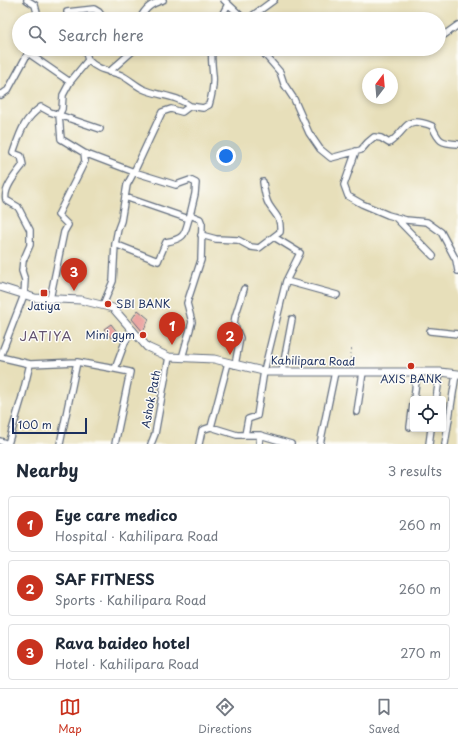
<!DOCTYPE html>
<meta charset="utf-8">
<style>
body{margin:0;font-family:"Playpen Sans",sans-serif;background:#f6f6f7;color:#1f2937}
.controls{position:absolute;right:12px;bottom:12px;display:grid;overflow:hidden;border-radius:4px;box-shadow:0 2px 6px #0003}
.controls button{width:36px;height:36px;display:grid;place-items:center;padding:0;border:0;border-bottom:1px solid #e0e1e3;background:#fff;color:#1f2937;font:20px sans-serif}
.compass{position:absolute;left:362px;top:68px;width:36px;height:36px;border-radius:50%;background:#fff;box-shadow:0 2px 6px #0003;rotate:16deg}
.scale{position:absolute;left:12px;bottom:10px;width:75px;box-sizing:border-box;padding-left:4px;border:2px solid #1b2f5e;border-top:0;font-size:11px;line-height:14px;white-space:nowrap;color:#1b2f5e;-webkit-text-stroke:3px #fdfcf7;paint-order:stroke}
.you{position:absolute;left:226px;top:156px;width:14px;height:14px;margin:-10px;border:3px solid #fff;border-radius:50%;background:#1a73e8;box-shadow:0 0 0 6px #1a73e833}
.badge{display:grid;place-items:center;width:26px;height:26px;border-radius:50%;background:#c8321e;color:#fff;font-size:13px;font-weight:700}
.pin{position:absolute;translate:-50% -33px;filter:drop-shadow(0 1px 2px #0008)}
.pin::after{content:'';position:absolute;top:21px;width:14px;height:12px;background:inherit;clip-path:polygon(0 0,100% 0,50% 100%)}
.list{margin:0;padding:0;list-style:none}
h2{display:flex;justify-content:space-between;align-items:center;height:52px;margin:0;padding:0 16px;font-size:17px}
h2 small{font-size:13px;font-weight:400;color:#747a83}
.list li{display:grid;grid-template-columns:26px 1fr auto;gap:12px;align-items:center;box-sizing:border-box;height:56px;margin:0 8px 8px;padding:0 8px;border:1px solid #e0e1e3;border-radius:4px}
.list b{display:block;font-size:15px;white-space:nowrap}
.list p{margin:0;font-size:13px;white-space:nowrap;color:#747a83}
.list em{font-size:13px;font-style:normal;color:#747a83}
.icon{flex:none;width:22px;height:22px;fill:none;stroke:currentColor;stroke-width:2;stroke-linecap:round;stroke-linejoin:round}
.map{position:relative;flex:none;width:458px;height:444px;overflow:hidden}
.search{position:absolute;background:#fff;box-shadow:0 2px 6px #0003;left:12px;right:12px;top:12px;height:44px;display:flex;align-items:center;gap:10px;box-sizing:border-box;padding:0 14px;border-radius:22px;color:#747a83;font-size:15px}
.sheet{height:244px;background:#fff}
nav{display:flex;justify-content:space-around;align-items:center;box-sizing:border-box;height:56px;border-top:1px solid #e0e1e3;background:#fff;font-size:11px;color:#747a83}
nav a{display:grid;justify-items:center;gap:2px}
nav .on{color:#c8321e}
.map>svg:first-child{display:block}
.building{fill:#e79290}
.lines{fill:none;stroke-linecap:round;stroke-linejoin:round}
.minor-casing{stroke:#626d7e;stroke-width:8}
.major-casing{stroke:#626d7e;stroke-width:9}
.path{stroke:#626d7e;stroke-width:1;stroke-dasharray:1 3;stroke-linecap:butt}
.minor{stroke:#fff;stroke-width:5.5}
.major{stroke:#fff;stroke-width:7}
.poi-dot{fill:#c8321e;stroke:#fdfcf7;stroke-width:1.5}
.labels{text-anchor:middle;stroke-width:3;stroke-linejoin:round;paint-order:stroke}
.poi-label{font-size:11px;fill:#1b2f5e;stroke:#fdfcf7}
.street-label{font-size:11px;fill:#1b2f5e;stroke:#fdfcf7}
.quarter-label{font-size:13px;letter-spacing:1px;fill:#625270;stroke:#fdfcf7}
</style>
<div class="map">
<svg width="458" height="444" viewBox="0 0 458 444">
<rect width="100%" height="100%" fill="#fdfcf7"/>
<filter id="ink" filterUnits="userSpaceOnUse"><feTurbulence type="fractalNoise" baseFrequency=".025" numOctaves="2"/><feDisplacementMap in="SourceGraphic" scale="8" xChannelSelector="R" yChannelSelector="G"/><feConvolveMatrix kernelMatrix="1 2 1 2 8 2 1 2 1" color-interpolation-filters="sRGB"/></filter>
<filter id="wash" filterUnits="userSpaceOnUse"><feTurbulence type="fractalNoise" baseFrequency=".012" numOctaves="4" result="noise"/><feDisplacementMap in="SourceGraphic" scale="16" xChannelSelector="R" yChannelSelector="G"/><feGaussianBlur stdDeviation="0.9" result="paint"/><feColorMatrix in="noise" values="0 0 0 0 0 0 0 0 0 0 0 0 0 0 0 0 0 1.4 0 .05"/><feComposite in="paint" operator="in"/></filter>
<g filter="url(#wash)">
<rect width="100%" height="100%" fill="#e7dfba"/>
<g id="blocks">
<!-- building -->
<path class="building" d="M138,310l11,9 -6,13 -11,-13z
M111,324l7,9 -7,5 -7,-9z"/>
</g>
</g>
<g filter="url(#ink)">
<use href="#blocks" fill-opacity="0" stroke="#626d7e" stroke-width="1"/>
<g class="lines">
<defs>
<path id="minor" d="M27,0l8,5 3,11 2,3
M224,0l20,19
M67,12l27,-3 5,3 5,7
M140,19c5,-11 11,-15 23,-19
M220,19l8,-15
M248,19l26,-19
M444,35l14,-10
M85,49l3,11
M260,49l20,23 4,12 10,15 15,34 11,16 11,9 30,-8 7,-8 6,-5 7,1 8,5c20,-14 14,-28 43,-17 7,16 9,17 26,18
M109,72l26,-23
M70,82l18,-22c11,11 20,10 33,15 8,4 14,10 22,14 15,7 33,6 47,17
M0,94l1,1 7,-5 20,-37
M356,151l-12,34 4,11 14,8 26,11 18,5 21,2 14,10 15,28 2,11
M84,153l50,19 28,-60 9,-3 11,3 8,-6 13,2 6,-3c3,-10 5,-20 4,-30 -1,-9 -2,-17 -1,-26
M125,197l64,22
M395,217l38,39
M201,235l15,4 22,1 13,7 8,1 21,-16c1,-15 -4,-16 -11,-27 -4,-7 -5,-15 -6,-23
M274,237l26,16 -14,28 51,14
M115,244l43,17 8,-19c21,-4 18,-8 24,-27
M50,299l14,-67 4,-7 -10,-10 27,-54 -1,-8 -23,-14 -2,-24 41,14
M103,305l10,-24 2,-37 3,-15 3,-8 6,-36 7,-13 42,13 14,-5 6,3 -1,11 -5,21 10,4 2,5 -1,36 -14,43 5,19 -10,36
M430,331l28,3
M0,357l24,-62 1,-15 -3,-9 1,-10 7,-16v-15l-12,-23 -12,-7c-3,-11 10,-26 17,-35l-2,-9 -8,-3c7,-20 10,-33 28,-46l9,5 9,3 3,-6 1,-14 7,-13 -42,-29 3,-4
M0,357l30,7 47,-2
M235,365l5,-27 -6,-14 1,-7 9,-28
M282,372l10,-53
M414,399l3,-27
M436,399l4,-27
M357,412l6,-40
M211,427l26,8h23
M410,427l3,-23
M245,435l3,-16 9,-3 7,-45 22,-90
M0,441l8,3
M8,444l14,-47 8,-33
M60,444l17,-82 38,7
M115,444l15,-72 -15,-3 10,-27 8,-12
M151,444l4,-10 14,-77
M199,444l3,-14 9,-3 17,-64
M259,444l1,-9 31,9
M320,444l15,-72
M429,444l2,-15
M445,444l11,-70"/>
<path id="major" d="M0,287l35,11 46,2 32,8 34,39 22,10 45,2 53,13h173l18,2"/>
</defs>
<!-- minor casing -->
<use href="#minor" class="minor-casing"/>
<!-- major casing -->
<use href="#major" class="major-casing"/>
<!-- path -->
<path class="path" d="M349,366l3,-19"/>
<!-- minor -->
<use href="#minor" class="minor"/>
<!-- major -->
<use href="#major" class="major"/>
</g>
</g>
<!-- markers -->
<g class="poi-dot">
<rect x="40" y="289" width="8" height="8" rx="2"/>
<circle cx="108" cy="304" r="4"/>
<circle cx="143" cy="335" r="4"/>
<circle cx="411" cy="366" r="4"/>
</g>
<g class="labels">
<!-- poi labels -->
<g class="poi-label">
<text x="116" y="308" text-anchor="start">SBI BANK</text>
<text x="44" y="310">Jatiya</text>
<text x="135" y="339" text-anchor="end">Mini gym</text>
<text x="411" y="383">AXIS BANK</text>
</g>
<!-- street labels -->
<g class="street-label">
<text transform="translate(313 361) rotate(1)" y="4">Kahilipara Road</text>
<text transform="translate(151 399) rotate(-79)" y="4">Ashok Path</text>
</g>
<!-- quarter labels -->
<g class="quarter-label">
<text x="46" y="341">JATIYA</text>
</g>
</g>
</svg>
<div class="controls">
<button><svg class="icon" aria-label="locate" viewBox="0 0 24 24"><circle cx="12" cy="12" r="6"/><path d="M12 2v4M12 18v4M2 12h4M18 12h4"/></svg></button>
</div>
<svg class="compass" viewBox="-18 -18 36 36"><path d="M0-13l5 13h-10z" fill="#e53935"/><path d="M0 13l5-13h-10z" fill="#747a83"/></svg>
<div class="scale">100 m</div>
<div class="you"></div>
<div class="pin badge" style="left:172px;top:345px">1</div>
<div class="pin badge" style="left:230px;top:355px">2</div>
<div class="pin badge" style="left:74px;top:291px">3</div>
<div class="search"><svg class="icon" aria-label="search" viewBox="0 0 24 24"><circle cx="10" cy="10" r="6"/><path d="M15 15l6 6"/></svg>Search here</div>
</div>
<section class="sheet">
<h2>Nearby<small>3 results</small></h2>
<ul class="list">
<li><span class="badge">1</span><div><b>Eye care medico</b><p>Hospital · Kahilipara Road</p></div><em>260 m</em></li>
<li><span class="badge">2</span><div><b>SAF FITNESS</b><p>Sports · Kahilipara Road</p></div><em>260 m</em></li>
<li><span class="badge">3</span><div><b>Rava baideo hotel</b><p>Hotel · Kahilipara Road</p></div><em>270 m</em></li>
</ul>
</section>
<nav>
<a class="on"><svg class="icon" aria-label="map" viewBox="0 0 24 24"><path d="M3 6l6-2 6 2 6-2v14l-6 2-6-2-6 2zM9 4v14M15 6v14"/></svg>Map</a>
<a><svg class="icon" aria-label="directions" viewBox="0 0 24 24"><path d="M12 3l9 9-9 9-9-9zM9 14v-3h6M13 9l2 2-2 2"/></svg>Directions</a>
<a><svg class="icon" aria-label="saved" viewBox="0 0 24 24"><path d="M7 4h10v16l-5-4-5 4z"/></svg>Saved</a>
</nav>
